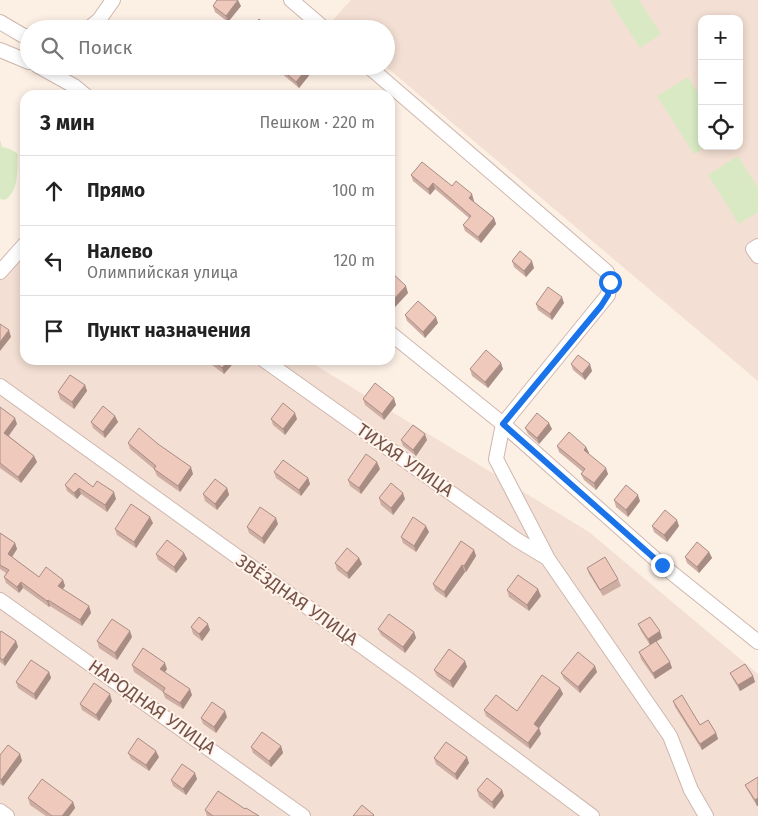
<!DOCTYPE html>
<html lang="ru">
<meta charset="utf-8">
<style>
body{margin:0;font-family:"Fira Sans",sans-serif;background:#f6f6f6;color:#222}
.controls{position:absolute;right:15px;top:15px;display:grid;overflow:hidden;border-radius:10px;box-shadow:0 2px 8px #0003}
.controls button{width:45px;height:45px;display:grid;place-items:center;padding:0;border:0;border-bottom:1px solid #e0e0e0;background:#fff;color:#222;font:25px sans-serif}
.stop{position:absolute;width:15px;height:15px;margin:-11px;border:4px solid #1a73e8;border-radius:50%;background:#fff}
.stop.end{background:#1a73e8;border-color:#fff;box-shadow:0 1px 5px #0008}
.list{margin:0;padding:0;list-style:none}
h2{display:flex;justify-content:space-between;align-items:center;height:65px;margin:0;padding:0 20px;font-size:21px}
h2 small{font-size:16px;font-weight:400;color:#767676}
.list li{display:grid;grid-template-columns:32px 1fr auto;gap:15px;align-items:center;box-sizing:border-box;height:70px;padding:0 20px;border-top:1px solid #e0e0e0}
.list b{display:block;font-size:19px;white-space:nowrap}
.list p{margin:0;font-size:16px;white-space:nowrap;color:#767676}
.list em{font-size:16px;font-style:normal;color:#767676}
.icon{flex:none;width:28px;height:28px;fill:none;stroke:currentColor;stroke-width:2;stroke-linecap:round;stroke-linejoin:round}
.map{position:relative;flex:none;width:758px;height:816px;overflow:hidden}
.search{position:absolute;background:#fff;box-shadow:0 2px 8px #0003;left:20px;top:20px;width:375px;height:55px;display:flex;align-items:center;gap:12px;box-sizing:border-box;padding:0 18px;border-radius:28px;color:#767676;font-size:19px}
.panel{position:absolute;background:#fff;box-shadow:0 2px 8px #0003;left:20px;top:90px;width:375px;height:275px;border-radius:15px}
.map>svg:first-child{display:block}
.residential{fill:#f3dfd3;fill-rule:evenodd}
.green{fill:#d9e9c3}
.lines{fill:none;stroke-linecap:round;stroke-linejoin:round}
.minor-casing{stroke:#cfb7ae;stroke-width:16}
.minor{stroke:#fff;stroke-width:14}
.wall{fill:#ceada3}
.shaded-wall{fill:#a88d84}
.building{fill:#f0c9bd;stroke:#a88d84}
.route{stroke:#1a73e8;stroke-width:6}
.labels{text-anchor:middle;stroke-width:4;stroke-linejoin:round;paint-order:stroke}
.street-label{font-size:18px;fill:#74524a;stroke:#fff3ea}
</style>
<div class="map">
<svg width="758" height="816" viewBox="0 0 758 816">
<rect width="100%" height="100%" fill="#fcefe4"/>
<!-- residential -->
<path class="residential" d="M351,0h407v381l-373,-315 1,-37h-45l-9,-8zM702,19h37v127h-37z
M25,251v109h282l282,172 169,142v142h-758v-549z"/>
<!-- green -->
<path class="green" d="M612,0h27l22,34 -21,14 -30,-47z
M688,77l14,22v47h5l-13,8 -37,-58z
M0,140l2,7 8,2 8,5c-1,16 1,34 -11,45l-5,1 -2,-2z
M738,156l20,32v24l-19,12 -31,-49z"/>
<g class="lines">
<defs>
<path id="minor" d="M291,0l34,29
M0,22l22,13 7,2
M88,29l11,-9 14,-20
M0,50l29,12
M38,66l36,20 11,9
M368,66l239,206 3,10 -2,13 -105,129 -7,35 52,100 122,177 21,54 15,26
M758,246l-5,3 5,7
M0,272l25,-28
M390,333l113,91 159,141 96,77
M264,360l253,180 30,18
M0,386l413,297 179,133
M0,600l303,216
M0,811l7,5"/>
</defs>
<!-- minor casing -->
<use href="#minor" class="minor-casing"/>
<!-- minor -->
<use href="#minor" class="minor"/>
</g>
<!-- wall -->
<path class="wall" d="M213,6h28l-13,16 -13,-10z
M278,66h31l2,7 -12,15 -19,-16z
M411,175l41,11 22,15v1l20,16 2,6 -15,19 -16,-12 -2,-6 6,-7 -34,-29 -5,6 -17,-14z
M512,261l22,7 -8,9 -12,-10z
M390,271l18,22 -13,14 -5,-5z
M564,303l-12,17 -14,-10 -2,-6z
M405,315l33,8 -13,15 -18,-17z
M211,360h25l-12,14 -12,-9z
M571,364l21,7 -7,9 -12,-10z
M470,369h33l-15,19 -16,-12z
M85,385l2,6 -13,18 -14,-10 -2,-7z
M363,399l33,6 -12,15 -19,-15z
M0,407l17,17 -8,12 25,20 3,6 -16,21 -21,-15z
M115,416l3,6 -13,16 -12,-10 -2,-6z
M271,419h26l-12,16 -12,-10z
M525,428l27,1 -13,15 -11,-10z
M401,440h26l-11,16 -13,-10z
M128,443l65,31 -13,18 -23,-16 -3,-7 -24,-20z
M557,446l29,1 3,6 -1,1 20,20 -12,16 -12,-10 -3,-6 2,-2 -24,-20z
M380,469l-19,25 -11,-8 -2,-6z
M274,472l34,6 2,6 -9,12 -25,-18z
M65,485l28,2 23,12 -9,13 -26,-18 -4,5 -10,-8z
M227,488l2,7 -12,15 -12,-9 -2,-7z
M379,498l26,1 -12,16 -12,-10z
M614,500l26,1 -12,16 -12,-10z
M153,523l-17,25 -19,-13 -2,-6z
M278,524l-14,20 -15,-11 -2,-6z
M652,526h27l-12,16 -13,-10z
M429,532l-13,20 -13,-9 -2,-6z
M0,533l15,10 2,6 -5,8 27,20 24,3 2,6 -3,3 27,17 2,7 -9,13 -32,-20 -1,1 -26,-19 -4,5 -13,-10 -2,-6 2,-4 -6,-4z
M474,550l2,6 -10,16h-1l-19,26 -11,-8 -2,-6z
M709,552l3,6 -13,15 -12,-10 -2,-6z
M184,553l3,6 -11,14 -18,-13 -2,-6z
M359,558l3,6 -13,15 -12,-9 -2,-7z
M587,568l31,11 3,7 -18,10 -14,-22z
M507,590l34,6 -12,15 -20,-14z
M638,624l24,14 -6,4 16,26 -17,11 -14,-20 -2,-7 11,-7 -9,-14z
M191,627l19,3 -8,11 -9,-7z
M378,629l36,3 2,6 -11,15 -24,-18z
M0,633l16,8 2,6 -13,19 -5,-4z
M132,637l-15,23 -18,-12 -2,-7z
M465,661l2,6 -14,21 -16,-12 -3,-6z
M132,665l35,4 -2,3 27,23 -9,14 -18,-11 -2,-6 -29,-20z
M49,672l2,6 -15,22 -18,-12 -2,-6z
M597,672l-17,21 -16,-14 -3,-6z
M730,673l23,3 2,6 -15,9 -7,-12z
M560,688l3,6 -24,34 2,6 -11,15 -44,-33 -2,-6 33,1z
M112,701l-13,20 -17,-11 -2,-6z
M673,701l27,24 16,8 2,6 -16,11 -27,-43z
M227,717l-11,16 -13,-9 -2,-6z
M281,746l2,7 -12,14 -18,-14 -2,-6z
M128,753l31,4 -10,14 -18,-12z
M20,754l2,7 -19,25 -3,-2v-29z
M434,758l35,5 -12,17 -21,-16z
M758,777v29h-1l-9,-15 -3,-6z
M197,779l-11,16 -13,-9 -2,-6z
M477,790h25l2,6 -10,13 -15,-12z
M28,798l45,4 2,6 -6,8h-23l-16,-11z
M245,809l14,7h-52l-2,-6z"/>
<!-- shaded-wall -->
<path class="shaded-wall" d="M238,0l3,6 -13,16 -2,-6z
M309,66l2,7 -12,15 -3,-6z
M433,183l2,6 -5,6 -2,-6z
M472,194l2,7 -3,3 -2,-6z
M494,218l2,6 -15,19 -3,-6z
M532,261l2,7 -8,9 -2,-6z
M406,286l2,7 -13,14 -3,-6z
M562,297l2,6 -12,17 -2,-6z
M436,317l2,6 -13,15 -2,-6z
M9,330l2,7 -11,14v-9z
M229,360h7l-12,14 -2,-6z
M501,363l2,6 -15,19 -3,-6z
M590,364l2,7 -7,9 -3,-6z
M85,385l2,6 -13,18 -2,-7z
M394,398l2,7 -12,15 -2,-6z
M295,413l2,6 -12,16 -2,-6z
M115,416l3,6 -13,16 -2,-6z
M15,418l2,6 -11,15 -2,-6z
M549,423l3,6 -13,15 -2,-6z
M425,434l2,6 -11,16 -3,-6z
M586,447l3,6 -3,3 -2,-6z
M34,456l3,6 -16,21 -3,-6z
M377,462l3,7 -19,25 -2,-6z
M191,467l2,7 -13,18 -2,-6z
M606,468l2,6 -12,16 -2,-7z
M308,478l2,6 -9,12 -2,-6z
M79,488l2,6 -4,5 -3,-6z
M227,488l2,7 -12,15 -2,-6z
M114,492l2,7 -9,13 -2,-7z
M403,493l2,6 -12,16 -2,-7z
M638,495l2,6 -12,16 -2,-7z
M150,517l3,6 -17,25 -2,-6z
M276,518l2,6 -14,20 -2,-6z
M677,520l2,6 -12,16 -3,-7z
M426,526l3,6 -13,20 -2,-6z
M15,543l2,6 -7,11 -2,-6z
M474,550l2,6 -10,16 -2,-6z
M709,552l3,6 -13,15 -2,-6z
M184,553l3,6 -11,14 -2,-6z
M359,558l3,6 -13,15 -2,-6z
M462,565l3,7 -19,26 -2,-6z
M63,580l2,6 -5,7 -2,-7z
M21,582l2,6 -4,5 -2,-6z
M538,589l3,7 -12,15 -2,-6z
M48,600l2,6 -1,1 -2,-6z
M89,606l2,7 -9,13 -2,-6z
M208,624l2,6 -8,11 -3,-7z
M130,631l2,6 -15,23 -2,-7z
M660,631l2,7 -12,7 -2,-6z
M414,632l2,6 -11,15 -2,-6z
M16,641l2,6 -13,19 -2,-6z
M465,661l2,6 -14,21 -3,-7z
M670,662l2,6 -17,11 -2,-6z
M165,663l2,6 -5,7 -2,-7z
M595,666l2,6 -17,21 -2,-6z
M49,672l2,6 -15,22 -2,-6z
M753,676l2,6 -15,9 -2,-6z
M560,688l3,6 -26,37 -3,-7z
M190,689l2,6 -9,14 -3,-6z
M110,694l2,7 -13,20 -3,-6z
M225,711l2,6 -11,16 -2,-6z
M539,728l2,6 -11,15 -2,-6z
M716,733l2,6 -16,11 -2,-6z
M281,746l2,7 -12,14 -2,-6z
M156,751l3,6 -10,14 -3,-6z
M20,754l2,7 -19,25 -2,-6z
M467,757l2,6 -12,17 -2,-6z
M195,773l2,6 -11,16 -3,-6z
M502,790l2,6 -10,13 -2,-7z
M758,798v8h-1l-2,-6z
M73,802l2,6 -6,8h-7z"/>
<!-- building -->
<path class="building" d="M217,0h21l-12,16 -13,-10z
M259,19l12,10h-20z
M278,66h31l-13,16z
M422,162l30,24 4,-5 16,13 -3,4 25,20 -16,19 -15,-12 8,-9 -38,-33 -5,6 -17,-14z
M520,251l12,10 -8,10 -12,-10z
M390,271l16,15 -14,15 -2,-3z
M548,287l14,10 -12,17 -14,-10z
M418,301l18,16 -13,15 -18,-17z
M0,324l9,6 -9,12z
M486,350l15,13 -16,19 -15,-13z
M578,355l12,9 -8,10 -11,-10z
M212,360h17l-7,8z
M70,375l15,10 -13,17 -14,-10z
M375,383l19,15 -12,16 -19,-15z
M283,403l12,10 -12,16 -12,-10z
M103,406l12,10 -12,16 -12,-10z
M0,407l15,11 -11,15 30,23 -16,21 -18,-14z
M537,413l12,10 -12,15 -12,-10z
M413,425l12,9 -12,16 -12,-10z
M139,428l19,16 33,23 -13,19 -24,-17 2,-3 -28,-23z
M569,432l17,15 -2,3 22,18 -12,15 -13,-9 4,-5 -28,-23z
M366,454l11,8 -18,26 -11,-8z
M283,460l25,18 -9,12 -25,-18z
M75,473l18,14 4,-6 17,11 -9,13 -26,-17 -5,5 -9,-8z
M215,479l12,9 -12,16 -12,-10z
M391,483l12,10 -12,15 -12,-10z
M626,485l12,10 -12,15 -12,-10z
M131,504l19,13 -16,25 -19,-13z
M260,507l16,11 -14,20 -15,-11z
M665,510l12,10 -13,15 -12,-9z
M413,517l13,9 -12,20 -13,-9z
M0,533l15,10 -7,11 31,23 7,-10 17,13 -5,6 31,20 -9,14 -32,-20 -1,1 -26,-19 -4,5 -13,-10 5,-7 -9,-5z
M167,540l17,13 -10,14 -18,-13z
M461,541l13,9 -10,16 -2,-1 -18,27 -11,-8z
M697,542l12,10 -12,15 -12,-10z
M347,548l12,10 -12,15 -12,-10z
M605,557l13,22 -18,11 -13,-22z
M518,575l20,14 -11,16 -20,-15z
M389,614l25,18 -11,15 -25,-18z
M199,617l9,7 -9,10 -8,-7z
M650,617l10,14 -12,8 -10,-15z
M112,619l18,12 -15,22 -18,-12z
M1,631l15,10 -13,19 -3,-2v-25z
M656,641l14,21 -17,11 -14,-21z
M143,648l22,15 -5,6 30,20 -10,14 -17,-11 2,-4 -33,-23z
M449,649l16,12 -15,20 -16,-11z
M578,652l17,14 -17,21 -17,-14z
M31,660l18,12 -15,22 -18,-12z
M745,664l8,12 -15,9 -8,-12z
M542,675l18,13 -26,36 5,4 -11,15 -44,-33 12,-15 21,16z
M94,683l16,11 -14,21 -16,-11z
M682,695l18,30 8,-5 8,13 -16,11 -27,-43z
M212,702l13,9 -11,16 -13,-9z
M262,732l19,14 -12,15 -18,-14z
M138,738l18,13 -10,14 -18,-12z
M446,742l21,15 -12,17 -21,-16z
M8,745l12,9 -19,26 -1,-1v-24z
M182,764l13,9 -12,16 -12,-9z
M758,777v21l-3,2 -10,-15z
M487,778l15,12 -10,12 -15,-12z
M42,779l31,23 -11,14h-10l-24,-18z
M218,791l27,18 1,-1 13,8h-46l-8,-6z
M362,805l12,10 -1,1h-20z"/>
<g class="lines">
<!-- route -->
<path class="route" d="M610,282l-2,13 -7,11 -98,118 159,141"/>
</g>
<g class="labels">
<!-- street labels -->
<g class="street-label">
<text transform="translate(405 460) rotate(35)" y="6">ТИХАЯ УЛИЦА</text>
<text transform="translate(297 600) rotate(35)" y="6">ЗВЁЗДНАЯ УЛИЦА</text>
<text transform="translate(152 707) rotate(35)" y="6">НАРОДНАЯ УЛИЦА</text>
</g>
</g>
</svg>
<div class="controls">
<button>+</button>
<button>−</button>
<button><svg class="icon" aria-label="locate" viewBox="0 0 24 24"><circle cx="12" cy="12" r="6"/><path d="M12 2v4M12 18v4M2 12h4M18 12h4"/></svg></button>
</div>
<div class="stop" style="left:610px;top:282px"></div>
<div class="stop end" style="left:662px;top:565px"></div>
<div class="search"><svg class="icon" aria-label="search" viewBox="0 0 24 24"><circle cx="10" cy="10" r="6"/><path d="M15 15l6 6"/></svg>Поиск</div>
<section class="panel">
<h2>3 мин<small>Пешком · 220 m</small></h2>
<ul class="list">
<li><svg class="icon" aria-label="ahead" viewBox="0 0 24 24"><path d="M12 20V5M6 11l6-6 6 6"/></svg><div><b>Прямо</b></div><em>100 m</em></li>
<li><svg class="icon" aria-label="left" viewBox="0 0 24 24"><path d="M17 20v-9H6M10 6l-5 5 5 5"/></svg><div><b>Налево</b><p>Олимпийская улица</p></div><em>120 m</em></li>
<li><svg class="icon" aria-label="arrive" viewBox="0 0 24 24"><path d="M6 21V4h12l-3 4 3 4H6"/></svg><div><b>Пункт назначения</b></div></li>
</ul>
</section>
</div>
